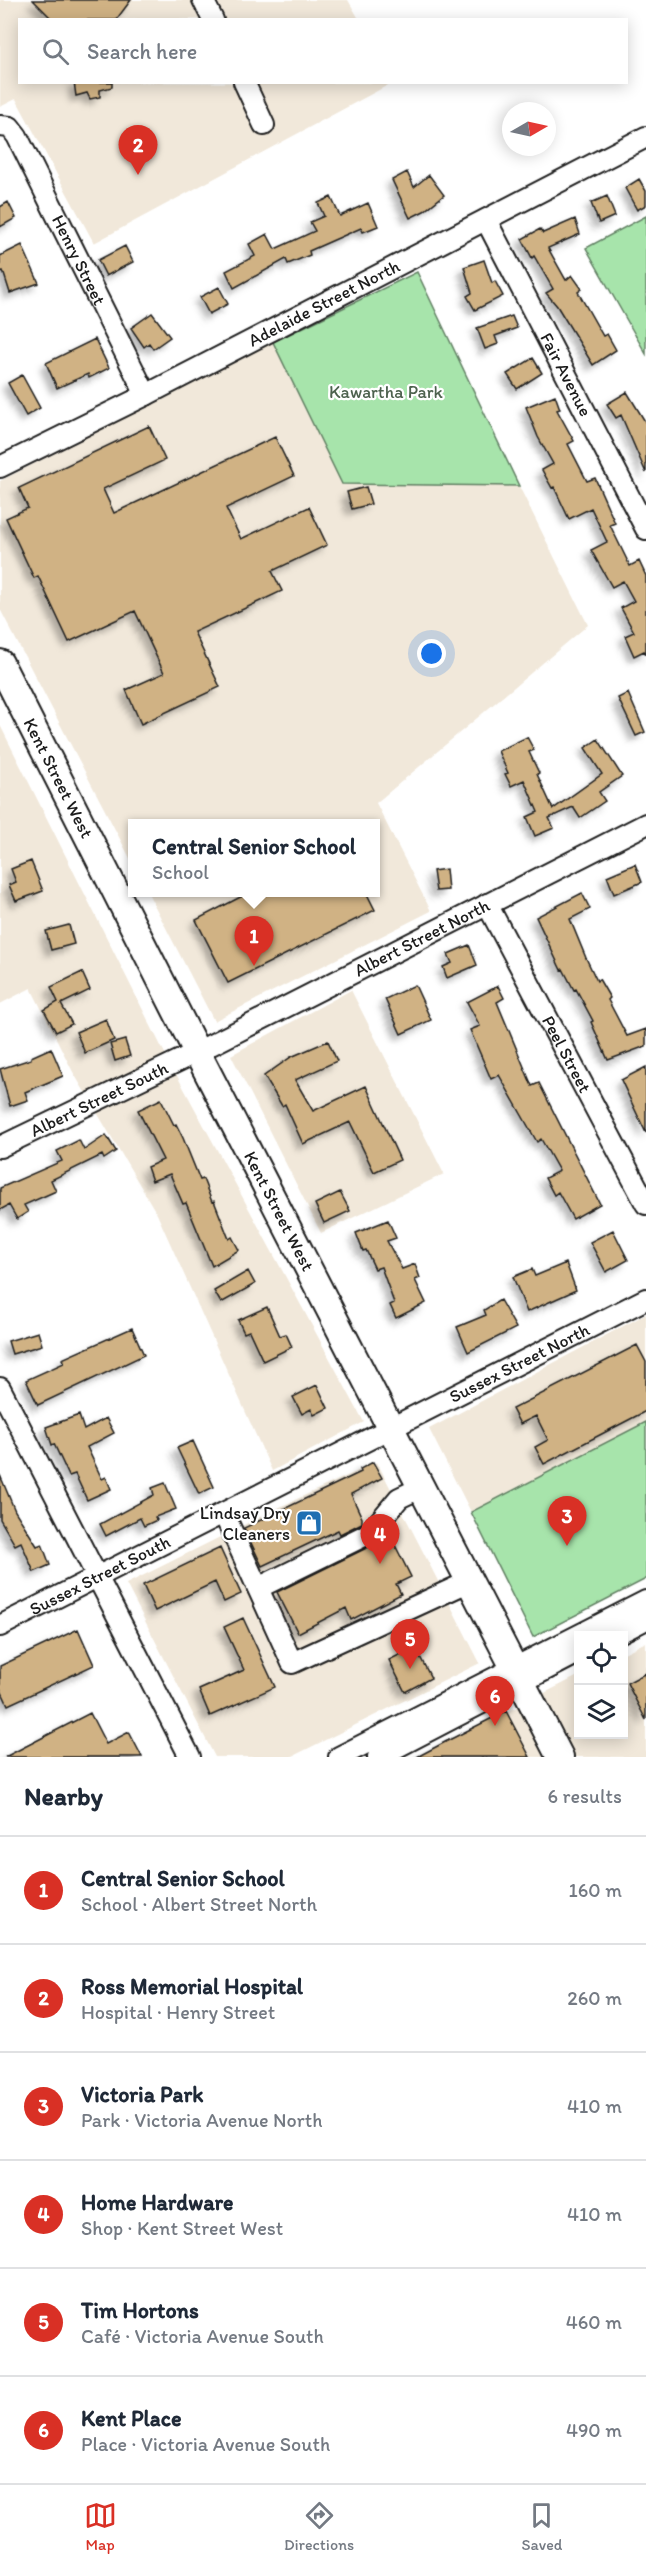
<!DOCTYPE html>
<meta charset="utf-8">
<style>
body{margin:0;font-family:Itim,sans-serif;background:#f6f6f7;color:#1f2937}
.controls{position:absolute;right:18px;bottom:18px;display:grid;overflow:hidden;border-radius:0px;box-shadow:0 3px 15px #0003}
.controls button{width:54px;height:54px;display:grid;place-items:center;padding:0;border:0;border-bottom:2px solid #e0e1e3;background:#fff;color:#1f2937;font:30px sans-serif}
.compass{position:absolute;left:502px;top:102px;width:54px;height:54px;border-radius:50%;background:#fff;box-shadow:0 3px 15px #0003;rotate:81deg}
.you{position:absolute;left:432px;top:654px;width:21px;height:21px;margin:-15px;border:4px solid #fff;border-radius:50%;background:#1a73e8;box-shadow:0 0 0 9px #1a73e833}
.badge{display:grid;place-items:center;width:39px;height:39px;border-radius:50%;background:#d93025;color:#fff;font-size:20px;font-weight:700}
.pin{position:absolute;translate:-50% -50px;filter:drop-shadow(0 2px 3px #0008)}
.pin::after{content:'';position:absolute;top:32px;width:21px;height:18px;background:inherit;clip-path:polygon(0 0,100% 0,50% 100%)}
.popup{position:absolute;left:128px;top:819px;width:252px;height:78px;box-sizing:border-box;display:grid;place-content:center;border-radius:0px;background:#fff;filter:drop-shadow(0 2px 4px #0005);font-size:20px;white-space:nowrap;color:#747a83}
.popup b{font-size:22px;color:#1f2937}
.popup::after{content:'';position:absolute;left:50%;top:100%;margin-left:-12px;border:12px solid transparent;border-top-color:#fff}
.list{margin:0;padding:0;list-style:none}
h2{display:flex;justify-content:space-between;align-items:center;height:78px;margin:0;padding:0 24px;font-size:26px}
h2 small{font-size:20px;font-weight:400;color:#747a83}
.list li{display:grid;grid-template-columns:39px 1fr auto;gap:18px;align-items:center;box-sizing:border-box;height:108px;padding:0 24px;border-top:2px solid #e0e1e3}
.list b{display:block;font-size:22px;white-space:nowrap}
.list p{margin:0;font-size:20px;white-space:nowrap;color:#747a83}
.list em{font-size:20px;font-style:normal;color:#747a83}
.icon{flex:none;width:33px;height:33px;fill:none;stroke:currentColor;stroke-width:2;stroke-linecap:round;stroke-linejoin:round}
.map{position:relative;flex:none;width:646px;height:1757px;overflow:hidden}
.search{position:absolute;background:#fff;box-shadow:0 3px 15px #0003;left:18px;right:18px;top:18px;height:66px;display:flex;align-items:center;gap:15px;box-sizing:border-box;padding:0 21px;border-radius:0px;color:#747a83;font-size:22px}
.sheet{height:726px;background:#fff}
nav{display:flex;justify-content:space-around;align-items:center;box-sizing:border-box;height:84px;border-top:2px solid #e0e1e3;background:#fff;font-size:16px;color:#747a83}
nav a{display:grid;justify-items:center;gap:3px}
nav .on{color:#d93025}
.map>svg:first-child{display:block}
.built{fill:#f1e8da}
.green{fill:#a7e4ab;stroke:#628064;stroke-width:1.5}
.building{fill:#d0b284;stroke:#1c1c1c;stroke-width:1.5;filter:url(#shadow)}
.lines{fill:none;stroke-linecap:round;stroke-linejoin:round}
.minor-casing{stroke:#1c1c1c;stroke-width:24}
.major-casing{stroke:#1c1c1c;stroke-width:30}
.minor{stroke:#fff;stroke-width:20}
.major{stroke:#fff;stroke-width:26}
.labels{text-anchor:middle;stroke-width:4.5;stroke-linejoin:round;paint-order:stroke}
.street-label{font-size:18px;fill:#1c1c1c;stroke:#fff}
.park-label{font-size:18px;fill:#4d624e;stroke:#fff}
.poi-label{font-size:18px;fill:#1c1c1c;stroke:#fff;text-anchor:end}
</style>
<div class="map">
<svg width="646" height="1757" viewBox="0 0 646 1757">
<defs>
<filter id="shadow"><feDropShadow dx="-5.5" dy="5.5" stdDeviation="3" flood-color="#0004"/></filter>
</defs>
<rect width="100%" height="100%" fill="#fff"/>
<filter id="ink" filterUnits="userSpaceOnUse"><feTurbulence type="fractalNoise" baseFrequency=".0167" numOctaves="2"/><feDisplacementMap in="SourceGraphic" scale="12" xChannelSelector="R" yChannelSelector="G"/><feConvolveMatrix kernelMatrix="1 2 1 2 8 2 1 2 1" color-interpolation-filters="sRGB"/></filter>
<g filter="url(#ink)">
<!-- built -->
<path class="built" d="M0,0h348l11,19 -339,1v62l372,1 -298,160 -78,-144 -16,8z
M273,342l69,142 177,2 69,139 -212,178 55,108 -217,110 -66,-128 228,-1v-68h-244v38l-132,-253v-128z
M0,725l161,321 203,376 -92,49 -115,-257 -84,-142 -42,-84 -31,16z
M351,990l93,184 -123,59 -90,-178z
M646,1314v108l-175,90 -42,-83z
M377,1462l103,201 -189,94h-76l-89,-173 158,-79z
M646,1642v115h-228l160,-81v58h46v-81z"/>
<!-- green -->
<path class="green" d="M646,216v138l-60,-106z
M417,272l102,214 -177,-2 -69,-142z
M646,1422v157l-113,58 -62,-125z"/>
<!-- building -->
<path class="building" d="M33,0h98l-15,20h-63z
M74,82h38v5l-12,3v7l-10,2 -3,-6 -11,3z
M407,172l7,15 15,-12 15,20 -20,16 -14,7 -18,-38z
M639,179l7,12v14l-9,5 -12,-22z
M607,196l8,20 -16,7 -8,-20z
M331,197l9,19 28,-13 10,23 -15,6 -2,-4 -52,23 1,4 -22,9 -2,-5 -52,29 -8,-17 29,-15 -6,-12 18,-10 8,15 40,-18 -5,-9 14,-6 -6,-13z
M8,202l8,16 -16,9v-20z
M575,219l5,15 -32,14 18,32 6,-5 10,14 -4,3 25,44 4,-2 9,16 -23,15 -36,-59 -11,-13 7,-4 -19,-33 -2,2 -10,-19 18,-10 3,4z
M22,245l17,38 -29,10 -7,-22 -3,1v-16z
M125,246l8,16 -27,14 -8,-16z
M484,260l8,23 3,-2 8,15 -28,14 -8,-14 5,-3 -8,-26z
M219,287l9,17 -19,10 -9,-17z
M152,313l18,24 -17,12 -4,-6 -5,4 -13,-19z
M512,316l5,12 -22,8 3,8 -13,5 -8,-21z
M95,339l14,29 -20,10 -1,-4 -31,14 -11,-25z
M533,358l9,15 -25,16 -10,-15z
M22,375l18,33 -14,8 -18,-33z
M627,392l19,31v50l-25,-58 -5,3 -9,-14z
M555,395l5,14 -3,1 17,31 -6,3 19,37 8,-3 20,45 -5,2 20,41 9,-5 7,15v78l-2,-3 -10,5 -9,-20 9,-4 -13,-24 13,-7 -11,-20 -11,6 -21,-37 16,-8 -16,-34 -22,11 -15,-32 -2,1 -10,-18 11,-6 -15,-27 -12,-30z
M149,426l16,34 -62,29 11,24 161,-76 19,39 -68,32 15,31 68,-32 18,38 -55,26 10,20 -88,41 26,55 -79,37 -15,-34 38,-17 -29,-62 -66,31 -31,-66 -4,2 -28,-60 22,-10 -9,-20z
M366,487l5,17 -19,5 -5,-17z
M628,693l17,39 -9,4 -18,-38z
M527,737l7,13 -5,2 10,21 -2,1 16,35 49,-35 -17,-26 13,-9 24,37 -23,16 6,9 -25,17 -7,-11 -24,11 5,10 -19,8 -8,-19 11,-5 -14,-32 -13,6 -6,-12 3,-1 -10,-22z
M31,861l12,30 -27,10 -7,-16 7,-3 -5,-13z
M635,864l7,18 -28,12 -7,-18z
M446,869l2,21 -12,1 -3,-20z
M250,892h116l9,18 -147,73 -32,-63z
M582,893l8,16 -20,10 16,39 11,23 2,-2 11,19 -2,2 19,36 19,-7v17l-38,14 -17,-38 2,-1 -17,-32 -2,1 -11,-21 -2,1 -25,-53z
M69,925l5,19 -23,6 -5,-19z
M469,945l8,20 -30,13 -4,-11 9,-4 -4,-9z
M82,972l8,18 -29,14 11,20 -16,8 -12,-22 14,-8 -7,-15z
M415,985l16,35 -30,14 -16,-35z
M498,986l6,12 -7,4 35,84 7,-3 61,121 -27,15 -15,-27 -4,3 -9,-17 14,-7 -18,-32 -4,3 -38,-67 -8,4 -21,-49 10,-4 -13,-24z
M106,1019l8,21 -29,13 -9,-21z
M125,1040l5,16 -15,5 -5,-17z
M328,1041l9,20 -42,19 18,31 53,-25 34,74 -26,12 -24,-50 -47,22 -18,-40 -3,2 -18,-30 27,-19z
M51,1048l12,28 -38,16 3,8 -18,6 -10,-37 31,-10v-2z
M646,1067v66l-25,-53z
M161,1099l13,26 2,-1 7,14 17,42 3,-1 9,23 2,-1 15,38 3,-2 7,13 -27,16 -26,-63 -3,1 -13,-30 -18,7 -5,-14 16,-7 -25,-50z
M106,1135l10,16 -12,8 -2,-4 -51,25 5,11 -32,14 4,7 -11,7 -8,-14 -9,5v-22l62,-27 -5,-10 22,-11 5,10z
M340,1192l10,19 -26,12 -9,-19z
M388,1220l8,18 -9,3 15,28 13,-5 5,14 -5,2 11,23 -30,15 -6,-13 4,-2 -13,-36 -6,2 -9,-19 -3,1 -7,-18z
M613,1230l15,30 -22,12 -16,-30z
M566,1263l10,27 -49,22 -14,-35 19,-8 3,7z
M248,1271l7,13 -34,19 -7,-12z
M500,1300l16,28 -48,24 -11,-25 29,-12 -2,-5z
M267,1307l13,29 6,-2 6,13 -29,14 -14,-30 -5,2 -6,-13z
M132,1328l12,27 -106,50 -12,-25 38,-17 -2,-4z
M38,1332l4,13 -30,9 -4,-13z
M637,1345l9,17v49l-102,53 -9,-17 13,-7 -12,-24 -16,8 -8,-15z
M317,1385l11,23 -14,7 -3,-6 -9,5 -9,-17z
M79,1415l5,15 22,-12 8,15 -27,14 15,32 4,-2 5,12 -24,11 -12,-26 -6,2 -15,-32 -2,1 -6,-18z
M193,1441l21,46 -15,7 -22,-46z
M373,1462l9,16 -31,16 11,24v5l-22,11 -2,-4 -76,36 -18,-38 117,-56 -1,-3z
M0,1475l15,36 22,35 5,-2 8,21 -16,7 -13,-30 -6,3 -15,-26z
M165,1483l11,26 -21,8 2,3 -13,6 -4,-8 -34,18 -6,-12 54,-29 -2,-7z
M388,1531l23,46 -15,7 5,10 -50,26 -5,-12 -48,25 -21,-41 98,-48z
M220,1548l21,46 -17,8 -9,-20 -60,29 -12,-26z
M243,1618l32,69 -65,29 -11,-26 45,-20 -20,-43z
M78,1629l16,36 -86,40 -8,-17v-22z
M415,1647l16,31 -26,14 -16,-32z
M646,1673v47l-19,-37z
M506,1711l24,46h-113l30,-16z
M90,1713l16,31 23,-12 13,25h-137z"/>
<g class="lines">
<defs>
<g id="minor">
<path d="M203,0l10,20"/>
<path d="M244,82l20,43"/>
<path id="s1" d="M0,126l10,1 7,9 129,259"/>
<path id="s2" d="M486,220l160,309"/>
<path id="s3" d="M0,467l146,-72 500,-258"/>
<path id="s4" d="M487,904l159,300"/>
<path id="s5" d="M0,1147l197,-95 449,-228"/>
<path d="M0,1388l190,369"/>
<path d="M224,1514l68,149 178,-82"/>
<path d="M258,1588l112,-55 29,-35 23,-11"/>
<path id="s6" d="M0,1626l646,-327"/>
<path d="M613,1636l33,-17"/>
<path d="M339,1757l307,-156"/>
<path d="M378,1757l200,-104"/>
</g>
<g id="major">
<path id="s7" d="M0,663l197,389 363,705"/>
</g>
</defs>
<!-- minor casing -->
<use href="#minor" class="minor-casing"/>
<!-- major casing -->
<use href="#major" class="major-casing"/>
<!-- minor -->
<use href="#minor" class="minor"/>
<!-- major -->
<use href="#major" class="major"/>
</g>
</g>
<!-- icons -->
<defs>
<symbol id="shop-square" viewBox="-11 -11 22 22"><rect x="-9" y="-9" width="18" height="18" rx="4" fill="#1f6fb2" stroke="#fff"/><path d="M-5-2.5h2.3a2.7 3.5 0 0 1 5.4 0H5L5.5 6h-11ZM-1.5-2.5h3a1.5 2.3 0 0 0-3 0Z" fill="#fff"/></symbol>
</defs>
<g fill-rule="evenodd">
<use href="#shop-square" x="294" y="1508" width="30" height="30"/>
</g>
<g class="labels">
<!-- street labels -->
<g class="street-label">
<text dy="6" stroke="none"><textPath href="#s1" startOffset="160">Henry Street</textPath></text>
<text dy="6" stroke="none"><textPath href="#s3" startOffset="363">Adelaide Street North</textPath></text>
<text dy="6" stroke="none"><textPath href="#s2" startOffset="174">Fair Avenue</textPath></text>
<text dy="6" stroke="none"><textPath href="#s7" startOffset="129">Kent Street West</textPath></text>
<text dy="6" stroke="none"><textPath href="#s5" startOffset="471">Albert Street North</textPath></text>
<text dy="6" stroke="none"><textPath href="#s4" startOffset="170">Peel Street</textPath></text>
<text dy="6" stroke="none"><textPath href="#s5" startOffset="110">Albert Street South</textPath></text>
<text dy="6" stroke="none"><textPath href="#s7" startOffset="615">Kent Street West</textPath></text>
<text dy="6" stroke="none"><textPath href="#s6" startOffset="582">Sussex Street North</textPath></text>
<text dy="6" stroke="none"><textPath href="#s6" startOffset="112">Sussex Street South</textPath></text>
</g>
<!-- park labels -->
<g class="park-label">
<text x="386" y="398">Kawartha Park</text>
</g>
<!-- poi labels -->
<g class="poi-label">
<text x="290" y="1519">Lindsay Dry<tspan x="290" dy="21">Cleaners</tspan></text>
</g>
</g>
</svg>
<div class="controls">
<button><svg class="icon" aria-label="locate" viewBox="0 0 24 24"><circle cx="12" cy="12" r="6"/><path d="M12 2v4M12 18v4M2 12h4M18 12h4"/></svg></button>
<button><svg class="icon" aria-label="layers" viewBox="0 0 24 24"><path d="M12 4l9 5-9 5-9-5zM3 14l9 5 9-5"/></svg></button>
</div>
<svg class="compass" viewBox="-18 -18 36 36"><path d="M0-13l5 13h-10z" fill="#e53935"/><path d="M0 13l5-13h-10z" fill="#747a83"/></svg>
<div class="you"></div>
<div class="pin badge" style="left:254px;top:966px">1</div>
<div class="popup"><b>Central Senior School</b>School</div>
<div class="pin badge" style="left:138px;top:175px">2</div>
<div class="pin badge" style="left:567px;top:1546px">3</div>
<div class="pin badge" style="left:380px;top:1564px">4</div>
<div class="pin badge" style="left:410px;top:1669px">5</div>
<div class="pin badge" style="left:495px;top:1726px">6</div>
<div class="search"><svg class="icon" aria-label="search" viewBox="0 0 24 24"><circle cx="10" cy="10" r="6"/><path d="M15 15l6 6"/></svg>Search here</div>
</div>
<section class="sheet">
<h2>Nearby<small>6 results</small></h2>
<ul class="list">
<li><span class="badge">1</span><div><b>Central Senior School</b><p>School · Albert Street North</p></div><em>160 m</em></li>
<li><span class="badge">2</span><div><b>Ross Memorial Hospital</b><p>Hospital · Henry Street</p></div><em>260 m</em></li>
<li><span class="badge">3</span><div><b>Victoria Park</b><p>Park · Victoria Avenue North</p></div><em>410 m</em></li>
<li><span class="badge">4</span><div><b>Home Hardware</b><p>Shop · Kent Street West</p></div><em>410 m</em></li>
<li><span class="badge">5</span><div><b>Tim Hortons</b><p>Café · Victoria Avenue South</p></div><em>460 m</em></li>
<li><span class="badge">6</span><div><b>Kent Place</b><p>Place · Victoria Avenue South</p></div><em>490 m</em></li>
</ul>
</section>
<nav>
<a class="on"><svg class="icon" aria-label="map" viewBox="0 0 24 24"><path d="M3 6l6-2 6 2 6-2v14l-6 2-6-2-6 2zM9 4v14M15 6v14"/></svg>Map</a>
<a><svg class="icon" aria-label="directions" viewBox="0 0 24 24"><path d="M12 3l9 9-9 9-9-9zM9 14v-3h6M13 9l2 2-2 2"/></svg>Directions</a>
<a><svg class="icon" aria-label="saved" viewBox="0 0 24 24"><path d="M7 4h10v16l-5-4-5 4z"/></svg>Saved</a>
</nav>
